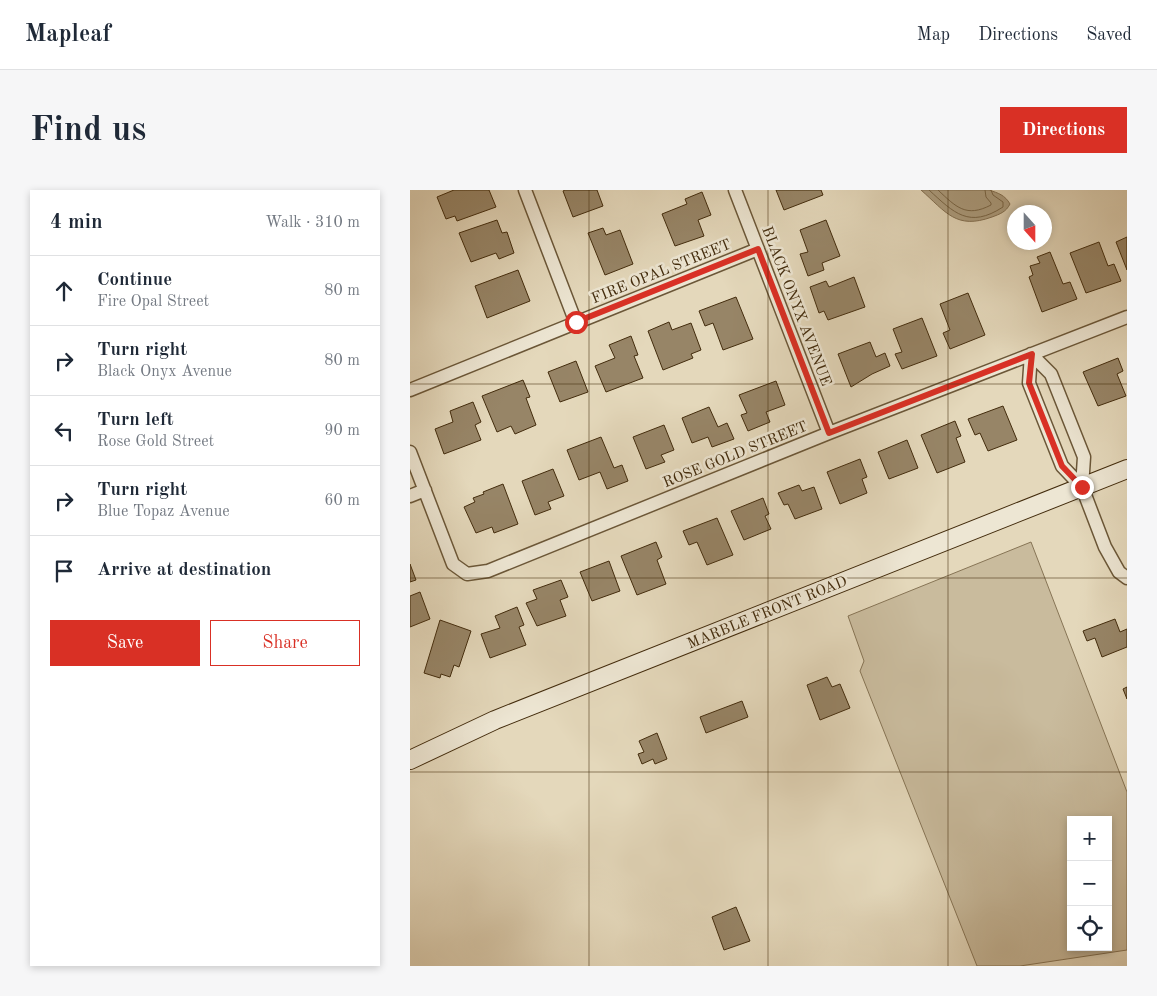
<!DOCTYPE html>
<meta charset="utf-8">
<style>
body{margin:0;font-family:"Old Standard TT",serif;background:#f6f6f7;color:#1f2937}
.controls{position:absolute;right:15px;bottom:15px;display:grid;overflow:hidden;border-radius:0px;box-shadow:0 2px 8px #0003}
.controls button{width:45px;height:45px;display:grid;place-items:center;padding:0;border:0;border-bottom:1px solid #e0e1e3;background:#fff;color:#1f2937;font:25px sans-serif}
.compass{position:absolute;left:597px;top:15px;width:45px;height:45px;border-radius:50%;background:#fff;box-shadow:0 2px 8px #0003;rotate:159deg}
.stop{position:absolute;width:15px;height:15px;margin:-11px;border:4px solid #d93025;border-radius:50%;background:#fff}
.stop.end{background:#d93025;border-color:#fff;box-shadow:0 1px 5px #0008}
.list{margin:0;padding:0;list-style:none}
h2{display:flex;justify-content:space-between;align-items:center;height:65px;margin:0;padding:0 20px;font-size:21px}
h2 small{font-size:16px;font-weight:400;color:#747a83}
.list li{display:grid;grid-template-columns:32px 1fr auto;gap:15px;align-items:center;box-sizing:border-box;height:70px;padding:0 20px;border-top:1px solid #e0e1e3}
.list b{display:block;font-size:19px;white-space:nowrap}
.list p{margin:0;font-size:16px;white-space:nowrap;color:#747a83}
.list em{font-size:16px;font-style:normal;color:#747a83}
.actions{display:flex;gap:10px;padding:15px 20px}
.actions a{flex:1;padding:11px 0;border:1px solid #d93025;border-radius:0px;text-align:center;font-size:18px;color:#d93025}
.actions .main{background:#d93025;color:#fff}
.icon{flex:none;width:28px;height:28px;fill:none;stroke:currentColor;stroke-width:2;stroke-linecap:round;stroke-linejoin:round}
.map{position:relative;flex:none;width:717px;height:776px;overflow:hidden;border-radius:0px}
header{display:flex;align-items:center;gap:30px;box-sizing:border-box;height:70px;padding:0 25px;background:#fff;border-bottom:1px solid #e0e1e3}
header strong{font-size:24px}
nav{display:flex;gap:28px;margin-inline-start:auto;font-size:18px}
.intro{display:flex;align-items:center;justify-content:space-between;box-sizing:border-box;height:120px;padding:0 30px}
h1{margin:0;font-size:35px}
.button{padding:12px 22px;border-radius:0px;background:#d93025;color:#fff;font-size:18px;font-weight:700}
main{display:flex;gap:30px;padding:0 30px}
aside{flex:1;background:#fff;border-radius:0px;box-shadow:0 2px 8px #0003}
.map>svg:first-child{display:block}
.green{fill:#c9bb9d;stroke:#867455;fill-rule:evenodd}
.water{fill:#ad9e80;stroke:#837052}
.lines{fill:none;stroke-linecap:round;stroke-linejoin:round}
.shore{stroke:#786546;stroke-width:1}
.building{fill:#978567;stroke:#432c0d}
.street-casing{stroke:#6b5738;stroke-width:15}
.secondary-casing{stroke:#432c0d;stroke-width:20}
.street{stroke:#ede6d3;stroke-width:12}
.secondary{stroke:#ede6d3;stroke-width:18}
.route{stroke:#d93025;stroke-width:6}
.grid{fill:none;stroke:#432c0d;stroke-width:1;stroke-opacity:0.55}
.labels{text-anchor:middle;stroke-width:5;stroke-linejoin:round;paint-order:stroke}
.street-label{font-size:15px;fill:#432c0d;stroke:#ede6d3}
</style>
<header>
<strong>Mapleaf</strong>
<nav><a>Map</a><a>Directions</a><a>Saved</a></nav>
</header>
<div class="intro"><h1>Find us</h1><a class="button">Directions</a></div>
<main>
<aside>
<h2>4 min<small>Walk · 310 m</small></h2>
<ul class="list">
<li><svg class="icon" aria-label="ahead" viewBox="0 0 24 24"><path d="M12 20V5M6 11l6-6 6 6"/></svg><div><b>Continue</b><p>Fire Opal Street</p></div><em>80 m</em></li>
<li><svg class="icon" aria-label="right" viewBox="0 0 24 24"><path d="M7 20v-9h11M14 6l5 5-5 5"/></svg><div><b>Turn right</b><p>Black Onyx Avenue</p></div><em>80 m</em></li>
<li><svg class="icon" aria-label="left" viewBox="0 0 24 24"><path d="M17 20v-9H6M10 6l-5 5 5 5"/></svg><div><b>Turn left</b><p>Rose Gold Street</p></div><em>90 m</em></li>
<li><svg class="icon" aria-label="right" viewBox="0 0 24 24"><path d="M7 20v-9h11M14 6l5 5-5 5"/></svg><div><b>Turn right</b><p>Blue Topaz Avenue</p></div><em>60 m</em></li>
<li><svg class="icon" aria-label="arrive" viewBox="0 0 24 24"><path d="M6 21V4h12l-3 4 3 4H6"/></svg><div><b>Arrive at destination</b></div></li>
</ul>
<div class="actions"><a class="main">Save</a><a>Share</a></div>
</aside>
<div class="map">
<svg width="717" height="776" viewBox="0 0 717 776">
<rect width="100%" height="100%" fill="#e4d8bb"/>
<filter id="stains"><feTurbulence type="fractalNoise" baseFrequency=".004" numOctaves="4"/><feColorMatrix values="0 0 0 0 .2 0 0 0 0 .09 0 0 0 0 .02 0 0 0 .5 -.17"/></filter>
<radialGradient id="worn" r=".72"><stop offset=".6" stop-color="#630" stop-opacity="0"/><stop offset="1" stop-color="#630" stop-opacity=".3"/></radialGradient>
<!-- green -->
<path class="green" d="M621,352l96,250v158l-107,16h-43l-117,-295 4,-10 -16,-45zM661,630h37v127h-37z"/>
<!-- water -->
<path class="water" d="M511,0h68c9,3 16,5 21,14 -4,8 -10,10 -18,13 -36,13 -46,-5 -71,-27z"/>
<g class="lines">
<!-- shore -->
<path class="shore" d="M519,0c25,23 40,39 74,17v-5l-10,-7 -2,-5
M528,0c18,17 28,28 53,15v-2l-5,-6 -1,-7"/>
</g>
<!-- building -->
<path class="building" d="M44,0h35l7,17 -39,14 -2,-5 -9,3 -9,-22z
M155,0h32l6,16 -30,11 -10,-26z
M366,0h45l2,5 -39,15z
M292,2l9,23 -13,5 6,16 -29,10 -13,-32 25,-10 -2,-5z
M87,30l5,13 5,-1 7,21 -15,6 -3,-6 -25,9 -12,-29z
M416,30l14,36 -18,7 2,7 -16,6 -8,-22 8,-2 -8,-22z
M193,38l3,7 14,-5 13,34 -28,11 -17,-42z
M717,47v33l-11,-28z
M689,52l9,24 6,-2 7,17 -35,12 -16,-40z
M640,62l13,32 7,-2 7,17 -35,13 -13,-35 4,-2 -3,-9 10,-3 -3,-6z
M108,80l12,31 -43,17 -12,-32z
M444,87l11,30 -37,13 -4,-9 -5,2 -9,-26 16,-6 3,6z
M558,103l17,42 -35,14 -7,-16 7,-3 -10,-26z
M326,107l17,42 -30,11 -10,-27 -8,3 -6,-15z
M512,128l15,38 -35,13 -7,-15 7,-2 -9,-23z
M259,132l3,8 19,-7 10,27 -10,4 2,4 -30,12 -15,-39z
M221,146l7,19 -4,1 9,22 -37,14 -11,-26 20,-8 -6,-13z
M460,152l6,15 9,-4 5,13 -18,8 -21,13 -13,-33z
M708,168l5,13 -6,3 9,22 -28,10 -15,-34z
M166,171l12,31 -28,10 -12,-30z
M113,190l7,17 -4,1 10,27 -21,9 -4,-8 -14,6 -15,-36z
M366,191l9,24 -19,7 4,10 -22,9 -7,-16 6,-2 -8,-18z
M63,212l8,20 -6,3 6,15 -37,14 -9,-25 18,-7 -3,-11z
M593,216l14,34 -29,11 -8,-18 -5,2 -7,-16z
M299,217l9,20 9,-4 7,16 -22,8 -4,-10 -16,6 -10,-25z
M545,231l6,15 -5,2 9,24 -28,11 -16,-38z
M254,235l10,25 -13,5 4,7 -19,7 -13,-32z
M191,247l13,31 8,-3 6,16 -21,8 -7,-17 -21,8 -12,-30z
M497,250l11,28 -29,11 -11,-27z
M450,269l7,18 -5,2 5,14 -27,11 -13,-32z
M143,279l11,27 -16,6 3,7 -16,6 -13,-34z
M93,294l15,40 -24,9 -2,-6 -16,6 -12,-26 11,-5 -2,-4 11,-4 -1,-2z
M389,295l3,6 12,-4 8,22 -27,10 -7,-15 -4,1 -6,-12z
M353,308l6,16 -4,2 6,13 -27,11 -13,-29z
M307,328l16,37 -26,10 -10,-23 -8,3 -6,-14z
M246,352l6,15 -5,3 9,24 -29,11 -16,-39z
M199,371l11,30 -28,10 -12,-29z
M0,374l6,16 -6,2z
M151,390l7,17 -8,3 6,16 -29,10 -11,-23 11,-4 -4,-9z
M10,402l10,27 -20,8v-31z
M107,417l7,18 -5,2 7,18 -36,13 -9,-24 19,-6 -5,-12z
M705,429l5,13 7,-3v18l-25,10 -7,-19 -8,3 -4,-10z
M30,430l31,11 -12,36 -5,-2 -4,12 -9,-3 -1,4 -16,-5z
M417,487l5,10 8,-3 10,24 -30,12 -13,-35z
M717,497v12l-4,-10z
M332,511l6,16 -42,16 -6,-16z
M247,543l10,26 -12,5 -2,-5 -11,5 -4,-10 6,-2 -5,-11z
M326,717l14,34 -26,9 -12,-33z"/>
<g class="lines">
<defs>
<path id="street" d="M115,0l51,133
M325,0l94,243
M621,164l-2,29 33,83 20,21 23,60 14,25 8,6
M621,164l20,20 33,83 -2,30
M0,200l348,-141
M0,262l43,112 14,10 21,-3 341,-138 298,-116
M0,306l15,-6"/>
<path id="secondary" d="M0,570l85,-40 632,-251"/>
</defs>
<!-- street casing -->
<use href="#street" class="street-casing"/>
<!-- secondary casing -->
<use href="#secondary" class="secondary-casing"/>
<!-- street -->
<use href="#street" class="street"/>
<!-- secondary -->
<use href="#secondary" class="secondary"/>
</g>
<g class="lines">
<!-- route -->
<path class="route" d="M166,132l182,-73 71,184 203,-79 -3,29 33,83 20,21"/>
</g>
<!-- grid -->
<path class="grid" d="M179,0v776M358,0v776M538,0v776M0,194h717M0,388h717M0,582h717"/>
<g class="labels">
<!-- street labels -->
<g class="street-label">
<text transform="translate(251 81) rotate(-22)" y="5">FIRE OPAL STREET</text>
<text transform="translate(387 116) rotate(69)" y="5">BLACK ONYX AVENUE</text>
<text transform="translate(325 264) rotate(-22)" y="5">ROSE GOLD STREET</text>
<text transform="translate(357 422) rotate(-22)" y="5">MARBLE FRONT ROAD</text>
</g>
</g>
<rect width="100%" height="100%" filter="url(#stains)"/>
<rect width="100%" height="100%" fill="url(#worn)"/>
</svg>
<div class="controls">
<button>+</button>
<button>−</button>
<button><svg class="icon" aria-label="locate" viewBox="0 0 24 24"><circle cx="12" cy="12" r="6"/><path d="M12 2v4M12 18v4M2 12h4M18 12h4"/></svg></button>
</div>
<svg class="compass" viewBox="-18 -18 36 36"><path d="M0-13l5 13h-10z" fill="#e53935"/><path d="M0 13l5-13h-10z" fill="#747a83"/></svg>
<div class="stop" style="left:166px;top:132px"></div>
<div class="stop end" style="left:672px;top:297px"></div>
</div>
</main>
